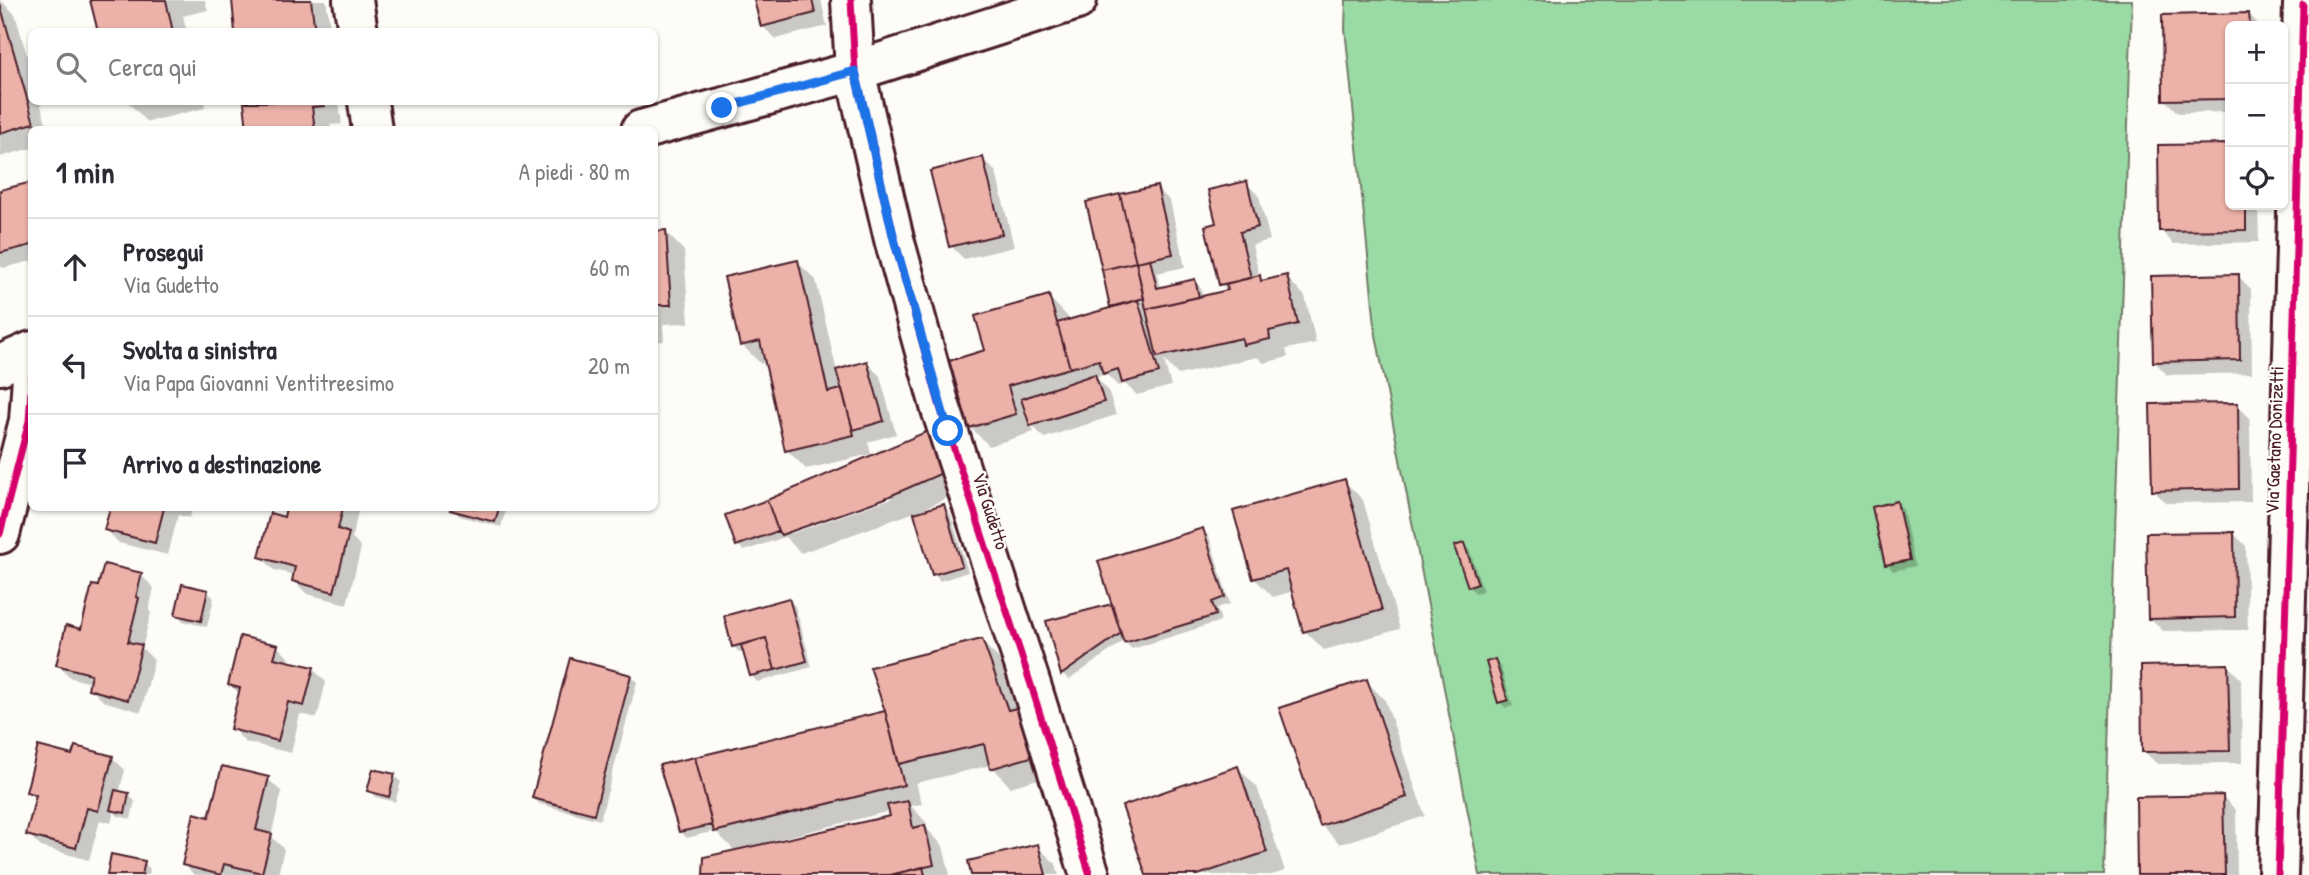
<!DOCTYPE html>
<html lang="it">
<meta charset="utf-8">
<style>
body{margin:0;font-family:"Patrick Hand",sans-serif;background:#f7f7f7;color:#2b2b33}
.controls{position:absolute;right:21px;top:21px;display:grid;overflow:hidden;border-radius:10px;box-shadow:0 2px 5px #0004}
.controls button{width:63px;height:63px;display:grid;place-items:center;padding:0;border:0;border-bottom:2px solid #e1e1e2;background:#fff;color:#2b2b33;font:35px sans-serif}
.stop{position:absolute;width:21px;height:21px;margin:-16px;border:5px solid #1a73e8;border-radius:50%;background:#fff}
.stop.end{background:#1a73e8;border-color:#fff;box-shadow:0 2px 7px #0008}
.list{margin:0;padding:0;list-style:none}
h2{display:flex;justify-content:space-between;align-items:center;height:91px;margin:0;padding:0 28px;font-size:30px}
h2 small{font-size:23px;font-weight:400;color:#7c7c81}
.list li{display:grid;grid-template-columns:46px 1fr auto;gap:21px;align-items:center;box-sizing:border-box;height:98px;padding:0 28px;border-top:2px solid #e1e1e2}
.list b{display:block;font-size:26px;white-space:nowrap}
.list p{margin:0;font-size:23px;white-space:nowrap;color:#7c7c81}
.list em{font-size:23px;font-style:normal;color:#7c7c81}
.icon{flex:none;width:38px;height:38px;fill:none;stroke:currentColor;stroke-width:2;stroke-linecap:round;stroke-linejoin:round}
.map{position:relative;flex:none;width:2309px;height:875px;overflow:hidden}
.search{position:absolute;background:#fff;box-shadow:0 2px 5px #0004;left:28px;top:28px;width:630px;height:77px;display:flex;align-items:center;gap:18px;box-sizing:border-box;padding:0 24px;border-radius:10px;color:#7c7c81;font-size:26px}
.panel{position:absolute;background:#fff;box-shadow:0 2px 5px #0004;left:28px;top:126px;width:630px;height:385px;border-radius:10px}
.map>svg:first-child{display:block}
.pitch{fill:#9adaa4;stroke:#727c68;stroke-width:2}
.shadow{fill:#0003;fill-rule:evenodd}
.building{fill:#ecb2a9;stroke:#4a1f2b;stroke-width:2}
.lines{fill:none;stroke-linecap:round;stroke-linejoin:round}
.minor-casing{stroke:#4a1f2b;stroke-width:44}
.minor{stroke:#fdfcf7;stroke-width:38}
.cycleway-casing{stroke:#fdfcf7;stroke-width:11}
.cycleway{stroke:#d6006c;stroke-width:7}
.route{stroke:#1a73e8;stroke-width:9}
.labels{text-anchor:middle;stroke-width:5;stroke-linejoin:round;paint-order:stroke}
.street-label{font-size:19px;fill:#4a1f2b;stroke:#fdfcf7}
</style>
<div class="map">
<svg width="2309" height="875" viewBox="0 0 2309 875">
<rect width="100%" height="100%" fill="#fdfcf7"/>
<filter id="ink" filterUnits="userSpaceOnUse"><feTurbulence type="fractalNoise" baseFrequency=".0143" numOctaves="2"/><feDisplacementMap in="SourceGraphic" scale="14" xChannelSelector="R" yChannelSelector="G"/><feConvolveMatrix kernelMatrix="1 2 1 2 8 2 1 2 1" color-interpolation-filters="sRGB"/></filter>
<g filter="url(#ink)">
<!-- pitch -->
<path class="pitch" d="M1346,0h786l-28,875h-624l-104,-540 -31,-307z"/>
<!-- shadow -->
<path class="shadow" d="M0,0l15,14 17,58v30h8l8,28h-16v18l-32,9z
M97,0h108l3,10 -25,6 4,16h-87z
M233,0h93l5,32h-94z
M756,0h65l6,26 -51,13 -14,-13z
M2249,14l11,12h-30v86l-52,1 -13,-13 -1,-84z
M128,102h76l1,6 -58,14z
M246,102h93l3,22 -12,1 1,5h-82z
M2230,146v59h28l1,37 -85,2 -13,-13 -2,-84z
M983,159l13,13 18,75 -50,12 -13,-13z
M1246,183l13,13 11,44 -18,5 8,33 4,4 22,-5 19,19 11,47 -30,6 2,8 -24,6 -7,-6 -79,18 -14,-15 7,26 -34,9 -12,-11 -7,2 -12,-12 -10,3 12,13 8,25 -72,23 -12,-13 2,7 -45,14 -19,-19 17,-75 62,-55 18,19 2,5 45,-13 -2,-2 45,-118 13,13 15,66 -28,6 4,15 33,-7 7,7 2,10 26,-6 -8,-8 -3,-59z
M32,184v77l-29,7 -3,-3v-73z
M666,232l18,19 5,72 -26,1 1,17 -10,1v-109z
M797,262l19,18 21,92 30,-9 13,13 16,58 -28,8 3,12 -65,15 -19,-19 -21,-88 -5,2 -19,-19z
M2238,276l13,13 1,84 -85,2 -13,-14z
M2237,405l13,13 1,84 -85,1 -13,-13z
M935,430l32,59 -51,23 1,2 26,-8 7,7 18,59 -28,9 -6,-7 -19,-62 -114,41 -16,-16 -41,14 -6,-6 30,-43zM891,495l1,3 -102,36v-4z
M1344,481l19,19 37,129 -76,21 -19,-19 -11,-40 -21,6 -19,-19z
M1897,503l6,6 12,57 -22,5 -6,-7z
M112,508h80l-2,10 -12,-3 -10,40 -49,-12 -13,-13z
M288,508h71l-7,30 9,10 -14,56 -40,-10 -14,-14 2,-5 -21,-5 -13,-13 24,-38z
M453,508h50l3,2 -5,17 -42,-11z
M1202,530l7,6 21,68 -13,4 4,13 -89,28 -8,-8 -55,39 -6,-6 51,-68z
M2233,533l13,13 2,84 -85,1 -13,-13z
M1464,545l6,6 13,40 -8,2 -6,-7z
M141,575l13,13 -5,22 2,3 -9,35 12,12 -13,52 -38,-11 -13,-13 1,-5 -20,-5 -13,-13 24,-34 17,-43z
M208,592l6,6 -7,29 -24,-6 -6,-7z
M789,600l6,6 17,61 -55,15 -6,-7 -7,-23 -4,1 -6,-6 -8,-30z
M981,641l19,19 18,49 41,64 -49,14 -19,-22 -75,18 6,21 -11,2 15,16 2,8 15,16 7,29h-246l32,-23 -21,-21 -28,7 -7,-7 15,-72 193,-47zM890,811l2,7 -124,27 -1,-3z
M277,646l13,13 -1,4 24,6 13,13 -9,36 -17,-4 -9,39 -46,-11 -13,-14 8,-34 -10,-9z
M1495,661l6,7 12,38 -7,2 -6,-6z
M2228,666l13,13 1,84 -85,1 -13,-13z
M631,676l6,6 -37,138 -60,-16 -6,-6z
M1366,681l19,19 40,116 -85,28 -19,-19z
M74,757h38l13,13 -6,23 9,2 7,6 -4,18 -13,-3 -4,-4 -3,11 -11,-3 -11,40 -48,-13 -13,-13 9,-33 -9,-9z
M1238,768l19,19 28,84 -13,4h-125z
M394,776l7,6 -6,20 -20,-5 -6,-7z
M268,779l14,13 -11,44 13,13 -6,26h-84l-10,-11 27,-45z
M2223,797l13,13 1,65h-98z
M1037,846l19,18 3,11h-86z
M144,863l6,6 -1,6h-41z"/>
<!-- building -->
<path class="building" d="M90,0h76l7,32h-75z
M232,0h79l4,32h-80z
M754,0h58l3,13 -54,14z
M0,4l34,119 -34,10z
M2249,13l1,13h-20v73l-67,1 -1,-85z
M244,102h80v4l-12,1 3,23h-68z
M2230,144v61h16v25l-87,1 -1,-86z
M983,157l19,77 -53,13 -19,-76z
M1247,181l11,46 -18,5 11,46 -32,7 -14,-59 11,-3 -8,-33z
M32,182v63l-32,8v-63z
M1157,186l16,68 -37,8 -16,-68z
M1120,194l16,68 -34,8 -16,-68z
M666,230l5,75h-17v-74z
M1150,259l7,29 38,-9 4,18 -53,12 -10,-47z
M798,260l30,132 14,-3 12,46 -69,16 -25,-110 -20,5 -16,-69z
M1136,262l8,36 -34,9 -8,-37z
M2239,274l1,86 -87,2 -2,-86z
M1260,275l1,6 26,-6 11,49 -29,7 1,8 -27,6 -1,-7 -85,19 -11,-48 82,-19 -2,-6z
M1049,295l21,73 -62,18 8,28 -47,14 -20,-67 36,-11 -10,-34z
M1138,300l21,73 -37,10 -4,-14 -15,5 -4,-14 -29,8 -13,-45z
M867,361l17,60 -31,9 -17,-60z
M1095,374l9,28 -74,24 -9,-27z
M2238,403l1,86 -87,2 -2,-87z
M935,428l14,42 -66,29 -102,36 -3,-4 -11,-31z
M1345,479l37,131 -79,22 -17,-62 -33,9 -20,-68z
M767,500l11,31 -42,15 -11,-31z
M1897,501l13,59 -25,5 -13,-58z
M944,504l18,62 -30,9 -18,-62z
M110,508h54l-9,35 -51,-13z
M286,508h57l-5,21 11,4 -15,59 -42,-11 3,-14 -36,-10 11,-44 14,4z
M451,508h48l-4,14 -45,-12z
M1203,528l22,69 -13,5 4,13 -92,28 -26,-82z
M2234,532l1,85 -87,2 -2,-86z
M1464,543l14,41 -10,3 -14,-41z
M104,564l38,9 -6,24 3,1 -11,44 14,3 -14,55 -40,-11 3,-15 -35,-9 10,-40 15,4 11,-44 6,1z
M182,584l26,6 -7,31 -26,-6z
M789,598l18,63 -32,9 -9,-32 -34,9 -8,-31z
M1112,604l9,29 -60,42 -15,-54z
M240,636l38,9 -4,13 40,9 -10,39 -16,-4 -10,39 -48,-12 10,-41 -12,-3z
M766,638l9,32 -25,6 -9,-31z
M982,639l26,71 18,-4 15,48 -51,15 -6,-25 -85,20 -14,-53 -15,-44z
M570,658l61,17 -37,139 -62,-16z
M1495,659l13,41 -10,3 -12,-41z
M2228,664l2,87 -88,1 -1,-86z
M1367,679l40,118 -87,29 -41,-118z
M885,711l19,74 -190,47 -19,-75z
M38,746l34,9 3,-9 38,10 -15,55 -11,-3 -11,40 -50,-13 10,-40 -10,-3z
M695,757l17,68 -33,7 -20,-67z
M222,766l47,11 -13,53 16,4 -10,39 -38,-9 -3,11 -39,-10 12,-52 15,4z
M1238,766l29,86 -69,23h-52l-24,-69z
M373,769l22,5 -6,23 -22,-6z
M115,790l14,3 -4,20 -15,-3z
M2223,795l2,80h-88l-1,-78z
M908,801l5,27 12,-3 9,40 -44,10h-187l1,-18 186,-41 -3,-11z
M1038,844l8,31h-75l-3,-14z
M111,854l34,7 -3,14h-35z
M923,867l2,8h-35z"/>
<g class="lines">
<defs>
<path id="minor" d="M353,0l5,32
M851,0l4,71 39,168 46,167 91,279 59,190
M368,102l4,28
M641,130l214,-59 222,-71
M0,365l32,-14
M0,534l29,-113 3,-44
M2278,875l25,-870"/>
</defs>
<!-- minor casing -->
<use href="#minor" class="minor-casing"/>
<!-- minor -->
<use href="#minor" class="minor"/>
<defs>
<path id="cycleway" d="M851,0l4,71 39,168 46,167 91,279 59,190
M0,534l29,-113 3,-44
M2278,875l25,-870"/>
</defs>
<!-- cycleway casing -->
<use href="#cycleway" class="cycleway-casing"/>
<!-- cycleway -->
<use href="#cycleway" class="cycleway"/>
</g>
</g>
<g class="lines" filter="url(#ink)">
<!-- route -->
<path class="route" d="M722,108l133,-37 39,168 54,192"/>
</g>
<g class="labels">
<!-- street labels -->
<g class="street-label">
<text transform="translate(2274 440) rotate(-88)" y="7">Via Gaetano Donizetti</text>
<text transform="translate(991 511) rotate(72)" y="7">Via Gudetto</text>
</g>
</g>
</svg>
<div class="controls">
<button>+</button>
<button>−</button>
<button><svg class="icon" aria-label="locate" viewBox="0 0 24 24"><circle cx="12" cy="12" r="6"/><path d="M12 2v4M12 18v4M2 12h4M18 12h4"/></svg></button>
</div>
<div class="stop" style="left:948px;top:431px"></div>
<div class="stop end" style="left:722px;top:108px"></div>
<div class="search"><svg class="icon" aria-label="search" viewBox="0 0 24 24"><circle cx="10" cy="10" r="6"/><path d="M15 15l6 6"/></svg>Cerca qui</div>
<section class="panel">
<h2>1 min<small>A piedi · 80 m</small></h2>
<ul class="list">
<li><svg class="icon" aria-label="ahead" viewBox="0 0 24 24"><path d="M12 20V5M6 11l6-6 6 6"/></svg><div><b>Prosegui</b><p>Via Gudetto</p></div><em>60 m</em></li>
<li><svg class="icon" aria-label="left" viewBox="0 0 24 24"><path d="M17 20v-9H6M10 6l-5 5 5 5"/></svg><div><b>Svolta a sinistra</b><p>Via Papa Giovanni Ventitreesimo</p></div><em>20 m</em></li>
<li><svg class="icon" aria-label="arrive" viewBox="0 0 24 24"><path d="M6 21V4h12l-3 4 3 4H6"/></svg><div><b>Arrivo a destinazione</b></div></li>
</ul>
</section>
</div>
